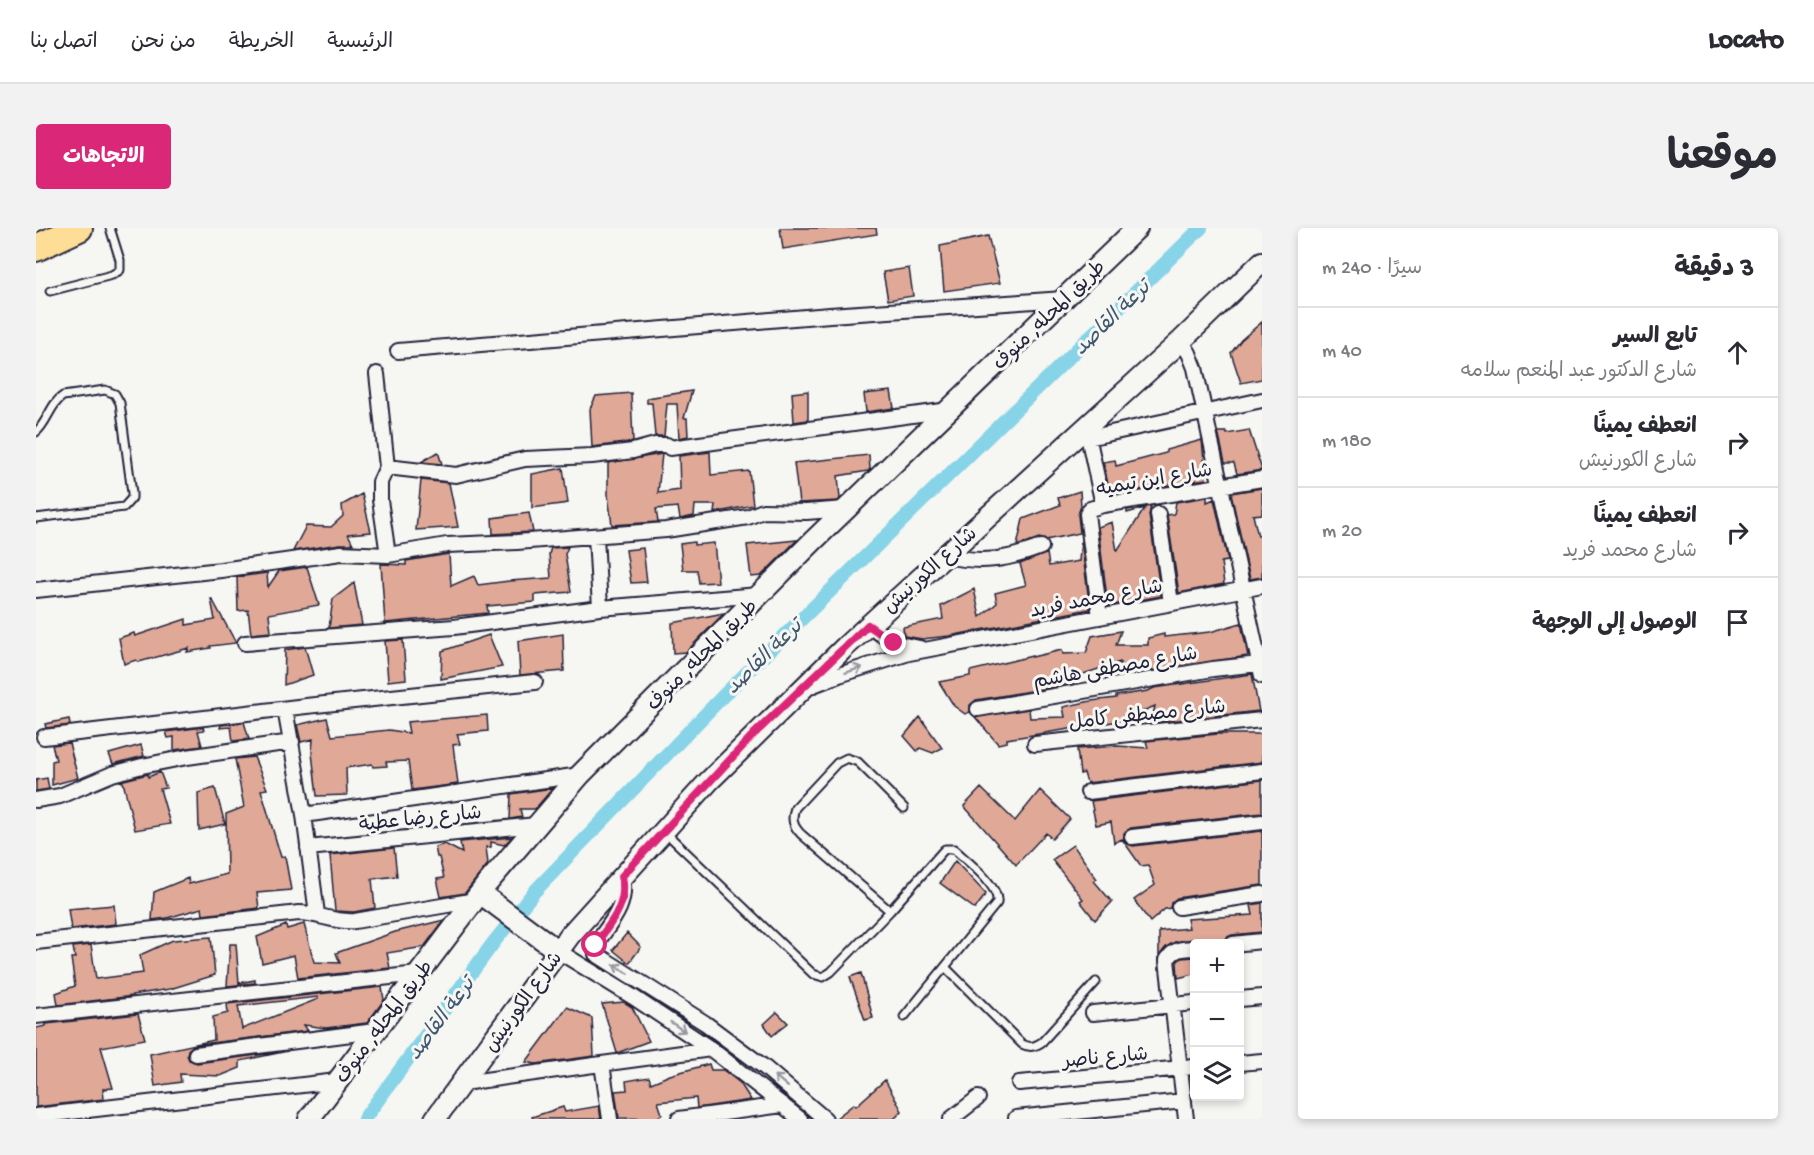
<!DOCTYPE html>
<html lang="ar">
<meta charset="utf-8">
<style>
body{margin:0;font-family:"Gochi Hand","Playpen Sans Arabic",sans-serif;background:#f2f2f3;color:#2b2b33;direction:rtl}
.controls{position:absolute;right:18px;bottom:18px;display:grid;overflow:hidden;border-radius:6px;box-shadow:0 3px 9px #0003}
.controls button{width:54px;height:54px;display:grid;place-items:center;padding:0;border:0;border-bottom:2px solid #e1e1e2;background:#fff;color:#2b2b33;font:30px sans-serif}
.stop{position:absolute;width:18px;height:18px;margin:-14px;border:4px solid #db2777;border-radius:50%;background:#fff}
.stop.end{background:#db2777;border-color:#fff;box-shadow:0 2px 6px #0008}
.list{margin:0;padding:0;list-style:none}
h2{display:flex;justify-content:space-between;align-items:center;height:78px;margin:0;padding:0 24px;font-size:26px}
h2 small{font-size:20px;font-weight:400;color:#7c7c81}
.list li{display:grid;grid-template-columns:39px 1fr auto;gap:18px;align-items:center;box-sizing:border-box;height:90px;padding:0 24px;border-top:2px solid #e1e1e2}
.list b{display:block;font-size:22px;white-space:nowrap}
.list p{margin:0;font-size:20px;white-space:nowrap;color:#7c7c81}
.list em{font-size:20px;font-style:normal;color:#7c7c81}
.icon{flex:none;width:33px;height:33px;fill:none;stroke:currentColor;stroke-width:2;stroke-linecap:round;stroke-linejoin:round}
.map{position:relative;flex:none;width:1226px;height:891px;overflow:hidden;direction:ltr;border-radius:6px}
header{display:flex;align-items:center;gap:36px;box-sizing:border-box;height:84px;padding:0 30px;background:#fff;border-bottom:2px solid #e1e1e2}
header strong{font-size:28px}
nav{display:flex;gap:33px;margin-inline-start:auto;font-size:21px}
.intro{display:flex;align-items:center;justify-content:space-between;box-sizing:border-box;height:144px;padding:0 36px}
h1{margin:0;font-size:42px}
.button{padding:15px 27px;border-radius:6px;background:#db2777;color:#fff;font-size:21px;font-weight:700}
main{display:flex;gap:36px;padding:0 36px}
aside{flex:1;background:#fff;border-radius:6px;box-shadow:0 3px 9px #0003}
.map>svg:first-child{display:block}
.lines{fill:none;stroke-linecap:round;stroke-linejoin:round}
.canal{stroke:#87d3e7;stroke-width:14}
.building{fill:#dfa897;stroke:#22223b;stroke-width:1.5;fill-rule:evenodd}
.lane-casing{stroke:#22223b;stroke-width:11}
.street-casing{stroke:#22223b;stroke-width:18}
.secondary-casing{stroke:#22223b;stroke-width:24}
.highway-casing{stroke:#22223b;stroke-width:30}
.lane{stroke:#f6f6f2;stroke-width:7}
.street{stroke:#f6f6f2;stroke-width:14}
.secondary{stroke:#f6f6f2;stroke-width:20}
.highway{stroke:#fedd96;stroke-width:26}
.oneway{stroke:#9797a0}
.route{stroke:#db2777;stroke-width:8}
.labels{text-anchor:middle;stroke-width:6;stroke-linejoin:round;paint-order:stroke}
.street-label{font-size:20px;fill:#22223b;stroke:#f6f6f2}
.water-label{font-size:21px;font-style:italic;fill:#40576f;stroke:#f6f6f2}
</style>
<header>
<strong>Locato</strong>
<nav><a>الرئيسية</a><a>الخريطة</a><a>من نحن</a><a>اتصل بنا</a></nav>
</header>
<div class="intro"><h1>موقعنا</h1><a class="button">الاتجاهات</a></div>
<main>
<aside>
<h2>3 دقيقة<small>سيرًا · 240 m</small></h2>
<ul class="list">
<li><svg class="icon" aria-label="ahead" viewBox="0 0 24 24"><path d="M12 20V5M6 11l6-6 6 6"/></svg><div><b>تابع السير</b><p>شارع الدكتور عبد المنعم سلامه</p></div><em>40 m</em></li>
<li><svg class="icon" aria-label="right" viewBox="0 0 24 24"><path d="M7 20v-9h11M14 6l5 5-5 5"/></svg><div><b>انعطف يمينًا</b><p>شارع الكورنيش</p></div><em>180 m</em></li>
<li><svg class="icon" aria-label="right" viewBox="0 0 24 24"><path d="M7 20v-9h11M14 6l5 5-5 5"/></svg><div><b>انعطف يمينًا</b><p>شارع محمد فريد</p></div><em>20 m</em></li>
<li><svg class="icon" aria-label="arrive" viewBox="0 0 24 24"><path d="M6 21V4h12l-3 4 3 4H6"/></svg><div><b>الوصول إلى الوجهة</b></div></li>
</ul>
</aside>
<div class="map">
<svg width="1226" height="891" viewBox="0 0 1226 891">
<rect width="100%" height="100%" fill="#f6f6f2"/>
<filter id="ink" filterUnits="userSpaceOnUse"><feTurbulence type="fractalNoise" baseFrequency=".0167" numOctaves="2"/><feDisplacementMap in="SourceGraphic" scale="12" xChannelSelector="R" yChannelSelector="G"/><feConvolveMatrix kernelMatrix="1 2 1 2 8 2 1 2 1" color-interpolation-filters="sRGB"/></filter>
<g filter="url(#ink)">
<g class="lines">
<!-- canal -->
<path class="canal" d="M328,891l130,-177 40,-50 191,-198 476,-466"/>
</g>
<!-- building -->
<path class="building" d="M744,0h96l1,6 -94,15z
M952,8l12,47 -56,8 -4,-45z
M873,40l4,28 -25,4 -5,-28z
M1226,94v57l-21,4 -10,-30 10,-13z
M656,163l-8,27h3l1,18 -9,2 -2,-34h-10l-3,32h-9l-3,-33h-5v-5z
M772,163v29l-14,2 -2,-29z
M855,163l3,17 -28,4 -2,-18z
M595,165l2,49 -41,5 -2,-38 6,-13z
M1213,202l13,40 -25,4 -3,-11h-9l-7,-31h8l1,2z
M1166,212l4,39 -78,13 -18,1 -7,-31 12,-2 1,6 50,-13v-3z
M402,224l4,12 -21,-2z
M674,224l1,23 38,-4 4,34 -39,8 1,-8h-20l-1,11 -14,3 -2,-12 -22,2 2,13 -46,3 -4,-30v-32l54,-9 -4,39 22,-3 -1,-34z
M833,227l1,14 -2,2 -30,5 2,23 -2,2 -39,2 -5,-40z
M527,240l5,35 -36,5v-34z
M385,252l28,3 9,44 -42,3z
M1226,260v26l-9,1 5,21h4v41l-12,2 -19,-86z
M1044,263l1,15 -3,9 2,18 -34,7 -7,-2 -22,8 6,-27 37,-14 -2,-7z
M326,266l9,38 -23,2 5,10h-13l-47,7 13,-25 25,1 12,-11 -1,-11z
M1171,269v5l7,-3 14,62 -7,1 3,22 -45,9 -12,-78 7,-1 2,-12z
M1115,278l-2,9 12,81 -53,10 -10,-79 14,-5 5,29 28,-43 -18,5v-3z
M493,285l4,19 -40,2 -1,-16z
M761,312l-36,36 -10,1 -4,-32z
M1045,312l9,69 -141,27 -27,3 -18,-3 -1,-9 40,-8 -2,-13 33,-17 6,28 17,-14 -2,-10 31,-8 -6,-21 27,-11 2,13 30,-5z
M658,314v3l20,-2 4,39 -19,1 -2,-13h-14l-3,-26z
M532,319l-3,7 6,38 -36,3v7l-48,4 1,7 -103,10 -4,-59 25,1v-4l43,-7 2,32 23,-10 4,9 31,-4 42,-3 -2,-24 2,-6z
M607,320l4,34 -16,1 -5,-33z
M271,339l12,38 -50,9 2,18 -20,2 -3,-24 -10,1 -1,-34 30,-4 1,14 11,-16z
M318,355l8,42 -33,3 4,-29z
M175,371h1l24,44 -26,3 1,2 -24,4 2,-4 -50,14 -3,-2 -12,4 -5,-26 15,-5 1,3 51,-17v6l29,-5z
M688,385l-38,39 -13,1 -1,-30z
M1205,395l7,33 -99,15v-2l-30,3 1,-10 -43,14v1l-12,2 2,6 -91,15 -6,5v7l-5,2 -11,-8 -15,-24 31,-6v-5l62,-15v1l30,-7 1,4 23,-1 6,-17 29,-5 -5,14h32v-7l16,-4v3l46,-5z
M527,406l1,37 -44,4 -2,-34z
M453,407l13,32 -61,12 1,-28z
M367,412l3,39 -18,2 -3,-40z
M269,419l8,28 -29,10 1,-35z
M1216,446l7,37 -108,12 4,-17 -36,15 -112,18v3l-9,2 -23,-27 54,-8 1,9 35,-1 -2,-10 28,-6 25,-3v-2l32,-5 6,-3z
M451,487l1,16 -31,3 3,10 -7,1 5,39 -46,6 -4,-29 -22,1 1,4 -14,1 -1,-3 -26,4 1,27 -30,1 -5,-43 1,-14 -12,3 -4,-17 30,-7 5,18 57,-6 20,3 -2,-11z
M884,489l22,31 -9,5 -13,-5 -3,3 -13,-15z
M33,491l1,6 -24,3 -1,-4z
M208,494l5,17 -16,2 -2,-14 -11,1 1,-3z
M167,499l1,3 -6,1 4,15 -28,4v-13l-6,1 -2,-6z
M1182,506h44v28l-175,21 -3,-10 -4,1 -3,-25 40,-3 31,2 -2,-7z
M33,515l9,35 -26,7v-24l4,-1 -4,-15z
M105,517l3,11 -31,8 -4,-10z
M218,529l13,32 -6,1 20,67 4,-1 6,34 -34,3 2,15 -56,7 -1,-7 -35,10 -15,2 2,-28 34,-14 1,6 38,-10 -1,-60 18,-7 -9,-48z
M124,544l6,16 -6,1 10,35 -35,6 -12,-48 -3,-1 28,-7v3z
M11,550l2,11 -13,2v-11z
M1226,552v33l-131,15 -7,5v9l9,4 129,-15v54l-85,13 -6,5 -1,5 -5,1 -15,13 -16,-22 21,-15 -7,-20 -7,1 -19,-27 -8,4 -3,-21 -15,3 -5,-24z
M179,560l10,36 -26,6 -1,-37z
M517,560l-18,21h-15l2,8 -12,2 1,-25z
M945,560l34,33 25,-31 30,29 -18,20 -6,-6 -30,32 -52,-59z
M476,609l-8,8 -13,-3v5h-5l2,17 -23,29 -24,4 -4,-18 7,-1 -5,-21h-2l-2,-10 10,-3 17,9 -2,-11z
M1037,617l24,34 -3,2 18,21 -17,18 -15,-19 3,-2 -31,-39z
M358,620l3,28 -25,3 3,29 -21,4 -19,-1 -5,-56z
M919,633l31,33 -11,15 -35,-26z
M1226,675v29l-30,3 -5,2 -3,7h-22l-9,-5 -18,3 -9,5 -6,8 -1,15v-39l30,-3 -2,-9 66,-4 -2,-10z
M78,677l2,19 -45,5 -3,-20z
M408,692l-20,27 -37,6 3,15 -92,10 -4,-23 -32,8 -5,-26 29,-12 1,4 17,-5 10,38 26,1 -4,-10 59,-21z
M591,705l14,14 -12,16 -16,-13z
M175,709l4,38 -45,14 -38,6 1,1 -75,9 -2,-12 19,-7 -4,-28h4l-2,-11 18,-2 5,34 47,-6 -3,-18 33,-15z
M194,716h6l3,39 16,-3v3l-28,3z
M1158,729v17l-16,4 -1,-16 4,-4z
M825,745l12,45 -8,2 -15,-43z
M346,759l2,13 -17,23 -41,5 -22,-3 4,6 -114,14 -6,5 -1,5 2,5 8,3 91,-12 -48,10v7l-20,8 -40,-2 1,8 -26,4 -5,-32 64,-14 -1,-23 15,-4 -1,-9zM282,769v2l-76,30 -4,-23z
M588,774l8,5 17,34 -32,12 -15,-49z
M531,779l25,11 2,38 -58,8 -10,-2z
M741,784l11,11 -16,13 -8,-12z
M102,786l7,25 -44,8 12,41 -10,1 1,10 -68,8v-79l10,-2v-2z
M673,836l2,6h12l17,13 11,17 -54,8 -1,-10 -38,4 4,12 -6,5 -37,-1 -4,-27 12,-1 -1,-9 23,-4 2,6 19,-8z
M849,852l17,31 -8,8h-59l19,-15 2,2z
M563,878l2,13h-68l-1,-2 31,-10 2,5z"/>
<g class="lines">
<defs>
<path id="lane" d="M14,63l62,-16 8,-5v-10l-10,-32
M0,204c12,-10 14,-28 27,-36l42,-6 10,4 5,9 12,90v5l-8,9 -88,11
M629,604l148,142 10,3 8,-5 59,-61 52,-59 3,-3h9c13,12 46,37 43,54l-93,114
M854,683l-89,-77c-8,-8 -10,-15 -6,-26l42,-45 10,-5 11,4 46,46
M909,739l77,77c8,4 12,3 20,-2l54,-60"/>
<path id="street" d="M1145,113l8,12 6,15 67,308
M362,123l432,-36 234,-16
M341,146l10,93 -7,15v18l8,55
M1051,203l16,74
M1052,210l174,-38
M351,239l69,8 69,-16 67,-3 41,-5 22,-6h12l3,3 279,-38
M1122,286l13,89
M560,308l4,72
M908,328c37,7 61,5 97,-9
M0,362l185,-20 120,-17 47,2 59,-10 70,-3 149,-12 82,-13 15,-6 43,1 40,-3
M1064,389l-13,-103 3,-5 13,-4 159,-26
M832,397l26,18 26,5
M209,415l209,-16 146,-19 159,-13
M772,459l31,-12 70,-22 353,-67
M249,481l19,106 13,99
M942,481l235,-40 46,-5
M8,509l262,-31 229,-24
M999,516l227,-24
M1052,564l174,-21
M0,572l24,-4 52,-22 30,-8 45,-9 105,-15
M268,587l276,-40
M1096,609l130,-15
M272,620l228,-23
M586,648c6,30 -11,46 -27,69l1,9 109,69 59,44 61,52
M1143,679l83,-13
M0,714l263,-29c20,0 35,10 56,8l121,-21
M1197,716l29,-3
M522,723l75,46 78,52 89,70
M1204,771l22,-2
M1057,785l101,-10
M0,788l382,-42
M160,826l179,-23
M1204,835l22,-2
M566,836l8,55
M427,855l248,-34
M983,855l175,-16
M0,888l301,-35
M980,890l168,-17
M643,891l104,-14
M915,891l27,-21
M1150,891l-19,-159c7,-12 15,-11 27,-12"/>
<path id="secondary" d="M444,665l78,58
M273,891l177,-234 94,-110 233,-234 324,-313
M399,891l135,-184 139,-154 137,-135 335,-305 81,-79"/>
<path id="highway" d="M0,20l43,-20"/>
</defs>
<!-- lane casing -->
<use href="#lane" class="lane-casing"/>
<!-- street casing -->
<use href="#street" class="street-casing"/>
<!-- secondary casing -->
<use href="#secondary" class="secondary-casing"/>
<!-- highway casing -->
<use href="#highway" class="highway-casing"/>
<!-- lane -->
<use href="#lane" class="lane"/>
<!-- street -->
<use href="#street" class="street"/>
<!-- secondary -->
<use href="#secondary" class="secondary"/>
<!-- highway -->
<use href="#highway" class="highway"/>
</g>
<!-- one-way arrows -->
<defs><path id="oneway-shaft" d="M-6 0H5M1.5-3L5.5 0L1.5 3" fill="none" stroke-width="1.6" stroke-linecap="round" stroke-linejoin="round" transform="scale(1.5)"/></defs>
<g class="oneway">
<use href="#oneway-shaft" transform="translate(818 442) rotate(-18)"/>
<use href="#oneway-shaft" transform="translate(585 741) rotate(-150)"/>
<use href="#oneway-shaft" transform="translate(642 799) rotate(34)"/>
<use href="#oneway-shaft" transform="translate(745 853) rotate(-140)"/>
</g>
</g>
<g class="lines" filter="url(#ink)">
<!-- route -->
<path class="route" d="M559,717c16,-23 33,-39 27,-69l131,-141 115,-110 26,18"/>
</g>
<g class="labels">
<!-- street labels -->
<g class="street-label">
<text transform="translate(1012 86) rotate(-44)" y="7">طريق المحله, منوف</text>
<text transform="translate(1118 250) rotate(-10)" y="7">شارع ابن تيميه</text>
<text transform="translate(893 341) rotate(-42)" y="7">شارع الكورنيش</text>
<text transform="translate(1060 369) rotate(-11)" y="7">شارع محمد فريد</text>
<text transform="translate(665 426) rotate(-45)" y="7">طريق المحله, منوف</text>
<text transform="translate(1079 438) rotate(-10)" y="7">شارع مصطفى هاشم</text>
<text transform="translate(1111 485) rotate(-6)" y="7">شارع مصطفى كامل</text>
<text transform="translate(384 589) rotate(-6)" y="7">شارع رضا عطية</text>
<text transform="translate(486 773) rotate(-54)" y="7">شارع الكورنيش</text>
<text transform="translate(347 793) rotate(-53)" y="7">طريق المحله, منوف</text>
<text transform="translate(1069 828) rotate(-5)" y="7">شارع ناصر</text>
</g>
<!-- water labels -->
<g class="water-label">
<text transform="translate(1075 89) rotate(-44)" y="7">ترعة القاصد</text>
<text transform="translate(727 428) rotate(-44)" y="7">ترعة القاصد</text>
<text transform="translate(404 790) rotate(-53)" y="7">ترعة القاصد</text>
</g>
</g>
</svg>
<div class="controls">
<button>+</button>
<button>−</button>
<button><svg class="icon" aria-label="layers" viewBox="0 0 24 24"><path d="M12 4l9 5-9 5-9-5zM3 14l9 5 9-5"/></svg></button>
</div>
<div class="stop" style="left:559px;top:717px"></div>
<div class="stop end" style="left:858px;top:415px"></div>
</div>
</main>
